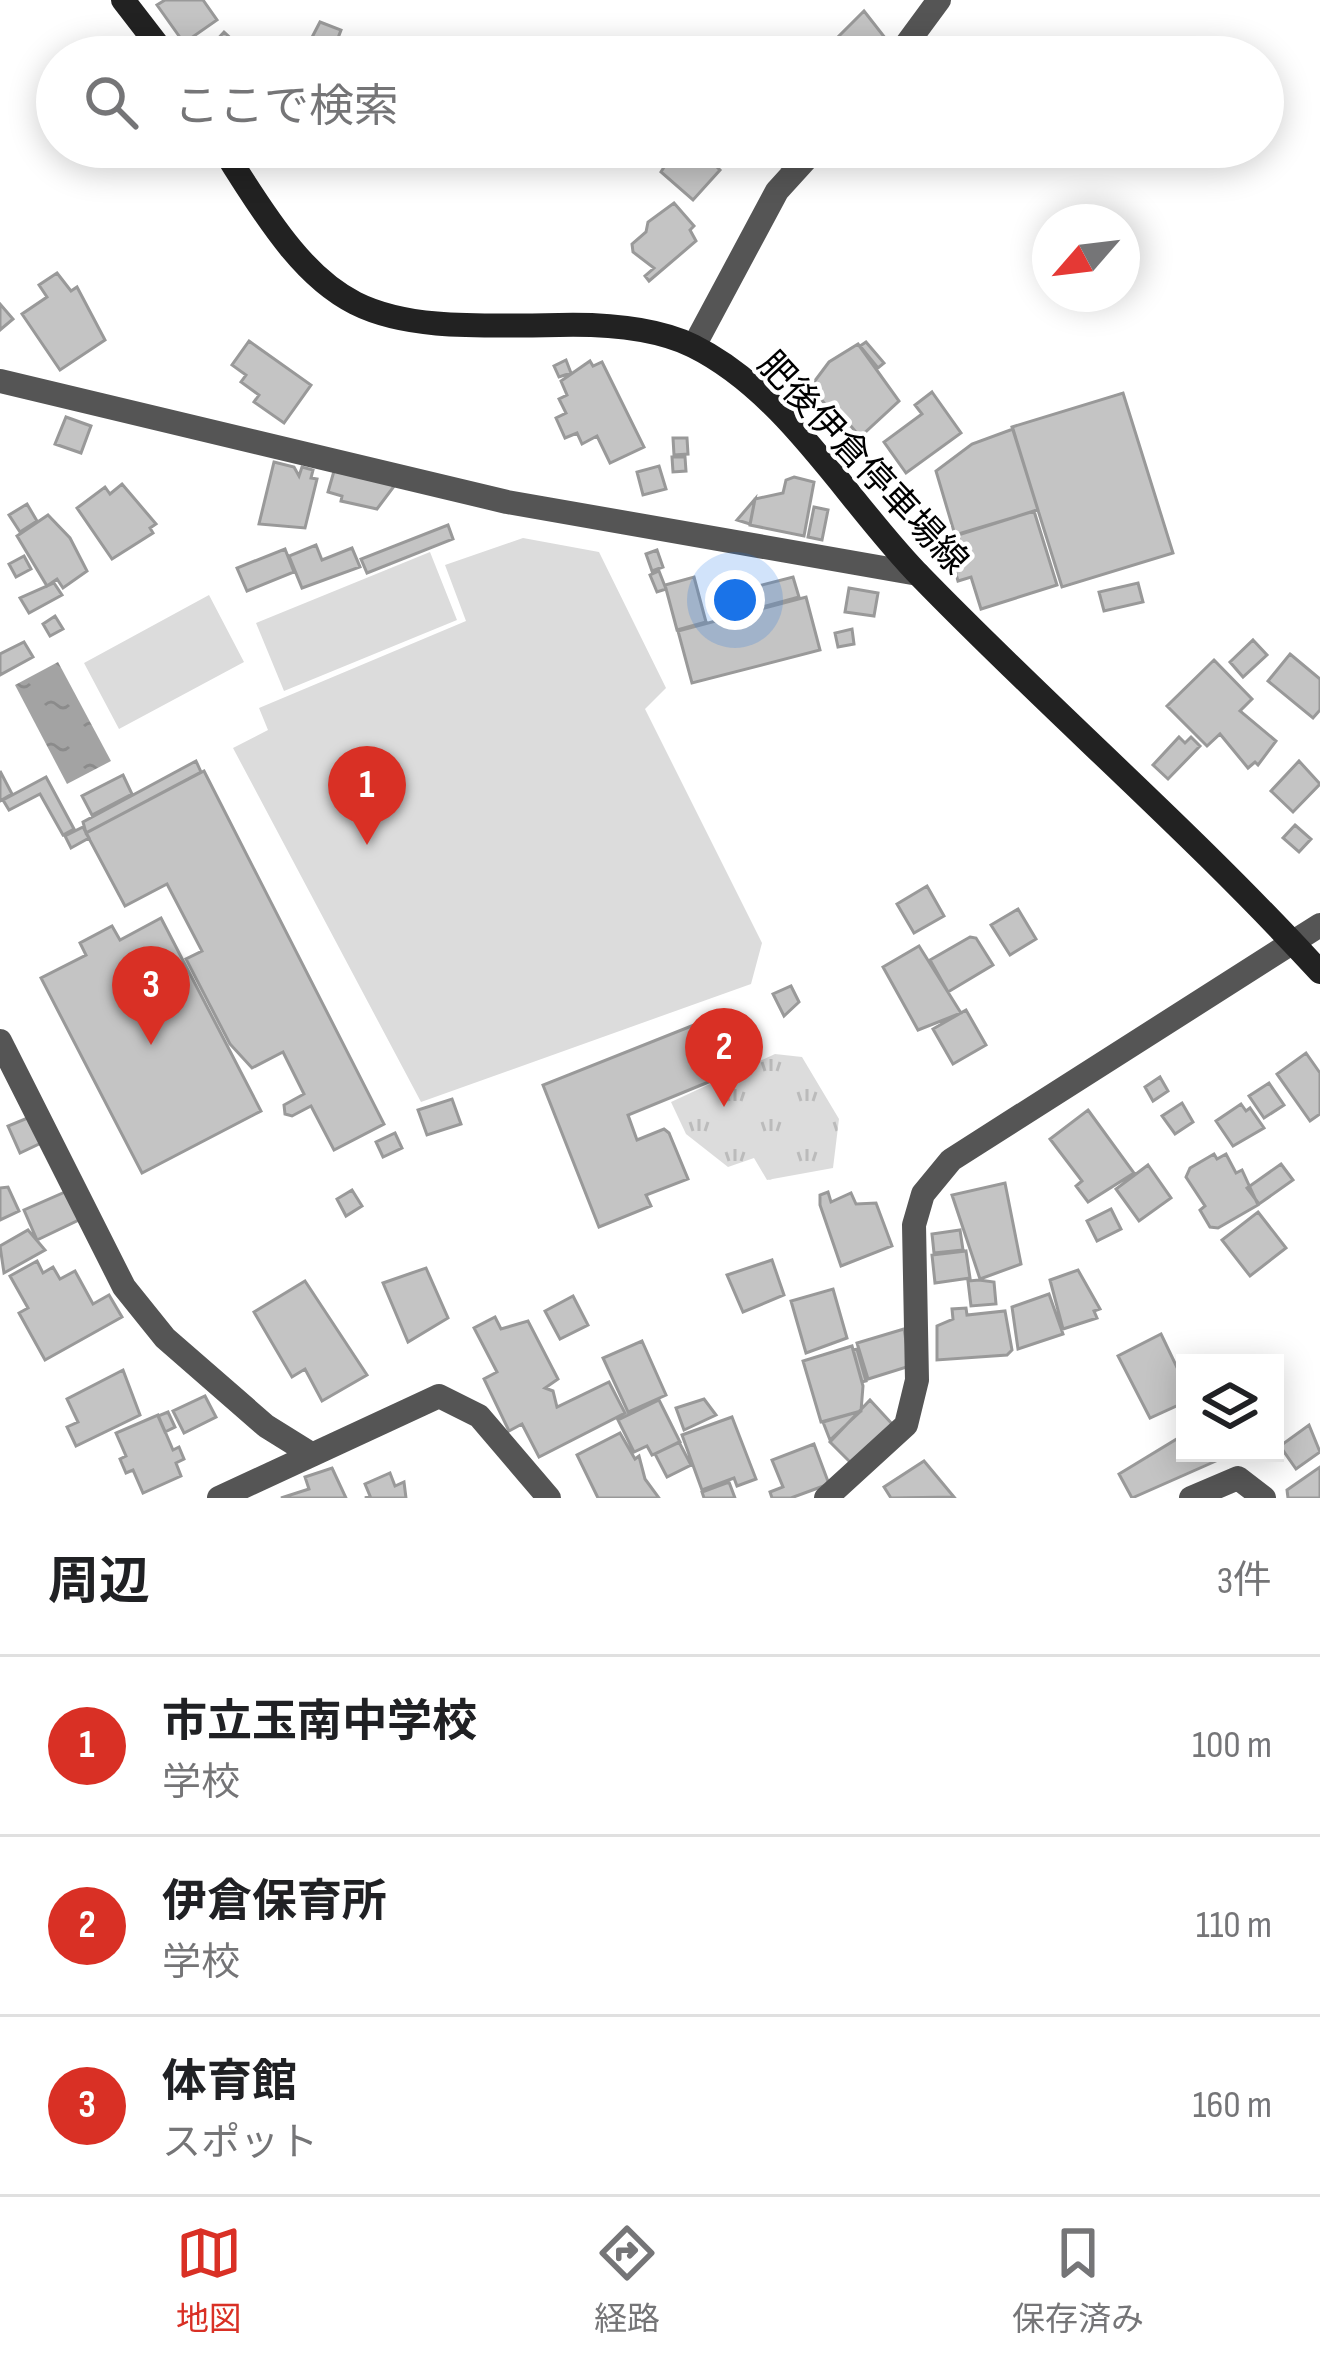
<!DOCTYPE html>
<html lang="ja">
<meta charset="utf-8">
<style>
body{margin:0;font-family:"Sofia Sans Condensed","Noto Sans JP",sans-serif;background:#f2f2f2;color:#202124}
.controls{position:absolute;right:36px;bottom:36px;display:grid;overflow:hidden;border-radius:0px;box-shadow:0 6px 30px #0003}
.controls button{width:108px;height:108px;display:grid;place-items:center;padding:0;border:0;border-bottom:3px solid #e0e0e0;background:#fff;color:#202124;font:60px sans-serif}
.compass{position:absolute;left:1032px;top:204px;width:108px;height:108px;border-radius:50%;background:#fff;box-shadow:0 6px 30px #0003;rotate:242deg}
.you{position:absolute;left:735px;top:600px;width:42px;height:42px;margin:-30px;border:9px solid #fff;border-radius:50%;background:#1a73e8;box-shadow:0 0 0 18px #1a73e833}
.badge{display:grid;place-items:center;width:78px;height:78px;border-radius:50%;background:#d93025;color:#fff;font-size:39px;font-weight:700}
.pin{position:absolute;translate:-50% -99px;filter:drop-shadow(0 3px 6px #0008)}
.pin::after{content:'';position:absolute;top:63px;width:42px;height:36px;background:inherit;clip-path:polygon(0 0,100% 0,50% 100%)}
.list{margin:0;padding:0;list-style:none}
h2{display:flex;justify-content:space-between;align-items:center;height:156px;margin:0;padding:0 48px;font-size:51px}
h2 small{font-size:39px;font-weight:400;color:#757577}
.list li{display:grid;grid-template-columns:78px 1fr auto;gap:36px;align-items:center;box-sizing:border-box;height:180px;padding:0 48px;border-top:3px solid #e0e0e0}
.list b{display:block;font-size:45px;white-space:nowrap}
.list p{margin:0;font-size:39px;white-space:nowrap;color:#757577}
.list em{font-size:39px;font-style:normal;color:#757577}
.icon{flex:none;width:66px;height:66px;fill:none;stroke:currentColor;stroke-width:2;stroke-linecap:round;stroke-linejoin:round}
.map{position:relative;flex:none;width:1320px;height:1498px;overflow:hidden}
.search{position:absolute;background:#fff;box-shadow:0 6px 30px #0003;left:36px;right:36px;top:36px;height:132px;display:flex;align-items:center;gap:30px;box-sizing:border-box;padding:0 42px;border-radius:66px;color:#757577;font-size:45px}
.sheet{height:696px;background:#fff}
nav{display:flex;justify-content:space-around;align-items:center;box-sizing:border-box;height:168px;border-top:3px solid #e0e0e0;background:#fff;font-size:33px;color:#757577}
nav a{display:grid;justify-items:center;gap:6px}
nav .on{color:#d93025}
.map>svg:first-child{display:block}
.park{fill:url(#park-tufts)}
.pitch{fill:#dcdcdc}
.water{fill:url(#water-ripples)}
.building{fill:#c4c4c4;stroke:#999;stroke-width:3}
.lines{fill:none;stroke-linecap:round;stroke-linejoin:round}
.street{stroke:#555;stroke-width:24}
.secondary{stroke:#222;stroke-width:24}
.labels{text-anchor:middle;stroke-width:9;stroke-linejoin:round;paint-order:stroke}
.street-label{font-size:36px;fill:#000;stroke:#fff}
</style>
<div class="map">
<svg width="1320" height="1498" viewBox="0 0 1320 1498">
<defs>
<pattern id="park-tufts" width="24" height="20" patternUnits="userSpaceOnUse" patternTransform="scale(3)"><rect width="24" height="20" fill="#dcdcdc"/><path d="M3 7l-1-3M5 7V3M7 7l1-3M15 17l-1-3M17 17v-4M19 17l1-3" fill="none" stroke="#bbb"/></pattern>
<pattern id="water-ripples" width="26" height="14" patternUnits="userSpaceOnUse" patternTransform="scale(3)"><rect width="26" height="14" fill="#a3a3a3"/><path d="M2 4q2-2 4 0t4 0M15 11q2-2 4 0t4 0" fill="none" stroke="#8b8b8b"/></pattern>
</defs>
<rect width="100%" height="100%" fill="#fff"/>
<!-- park -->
<path class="park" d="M775,1054l27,3 37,62 -6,49 -66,12 -13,-22 -26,9 -42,-33 -15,-32z"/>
<!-- pitch -->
<path class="pitch" d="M523,538l76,14 67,136 -21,21 117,234 -11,41 -330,118 -188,-354 35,-18 -9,-22 207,-87 -21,-56z
M430,552l27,68 -173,71 -28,-68z
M209,595l35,67 -125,67 -35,-66z"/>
<!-- water -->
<path class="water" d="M58,662l53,99 -44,23 -52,-99z"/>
<!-- building -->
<path class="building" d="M165,0h38l14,20 -33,23 -27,-38z
M864,11l29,37 -10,9h-39l-13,-13z
M320,22l21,8 -9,24 -24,-9z
M224,32l27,25h-50z
M596,147l13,3 -5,12 -13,-6z
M724,147l-13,14 9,9 -27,30 -32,-28 11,-18 -5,-7z
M759,147h46l-19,24z
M674,203l20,23 -4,4 6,11 -47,40 -4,-5 9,-8 -21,-16 -1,-8 14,-12 2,-10z
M57,273l14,18 6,-4 28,53 -45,30 -38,-56 25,-17 -8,-12z
M0,304l13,15 -13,11z
M249,341l62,44 -27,38 -30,-21 5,-7 -18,-13 5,-7 -14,-10z
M866,342l18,21 -6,5 -18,-22z
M858,344l41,57 -39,36 -10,-12 -6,4 -33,-43 18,-24z
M566,360l5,13 -12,4 -5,-11z
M590,361l3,5 9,-4 42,85 -34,16 -13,-27 -15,8 -5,-11 -12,5 -9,-20 10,-5 -7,-14 8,-4 -6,-14z
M932,392l29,41 -55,40 -22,-31 38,-28 -7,-9z
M1123,393l50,160 -111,34 -50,-160z
M66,417l25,9 -10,27 -26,-9z
M1013,429l25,81 -83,25 -19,-64 36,-27z
M673,438h14l1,16 -14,1z
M672,457h13l1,14 -13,1z
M274,462l20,5 5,9 3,-9 11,3 -2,8 6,1 -12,49 -46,-4z
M659,466l7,23 -23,6 -6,-23z
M334,471l61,14 -18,24 -36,-8 1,-5 -14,-4z
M794,477l20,5 -10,54 -54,-11 5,-26 28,-6 3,-13z
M122,484l34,40 -6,4 3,5 -41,26 -35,-51 28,-21 5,7z
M755,499l-5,25 -13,-4z
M27,504l10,17 -17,11 -11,-17z
M814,507l14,3 -6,30 -14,-3z
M1034,511l23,74 -76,24 -10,-32 -13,4 -5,-17 13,-4 -8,-25z
M48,515l22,23 17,33 -24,17 -6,-9 -10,7 -30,-50z
M448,525l5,14 -86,34 -6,-14z
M316,545l6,15 30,-12 8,19 -58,21 -13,-32z
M285,549l9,23 -47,19 -10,-23z
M657,550l6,17 -11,4 -6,-17z
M24,556l7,13 -15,8 -7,-13z
M659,571l7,18 -9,3 -7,-17z
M694,577l12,45 -29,8 -12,-45z
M793,577l6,20 -40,11 -5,-21z
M54,583l8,12 -33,18 -9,-15z
M1138,583l5,19 -39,9 -5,-19z
M849,588l29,5 -4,23 -29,-4z
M806,597l14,53 -128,33 -14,-52z
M55,616l8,13 -13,7 -7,-12z
M852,629l2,15 -16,3 -3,-14z
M1253,640l14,15 -24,22 -13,-15z
M24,642l9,15 -33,18v-21z
M1290,654l30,25v31l-7,8 -45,-37z
M1214,660l38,39 -12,12 36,30 -18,24 -3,-3 -7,6 -28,-34 -13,12 -40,-40z
M1179,737l6,6 6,-6 9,9 -32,33 -15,-14z
M196,761l5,11 -115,61 -3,-11z
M1299,761l21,23 -27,28 -22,-21z
M0,771l12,23 -12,7z
M204,771l180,353 -50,26 -23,-44 -19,10 -7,-2 -1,-9 20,-11 -21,-42 -31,16 -22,-24 -44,-85 16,-8 -35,-67 -42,22 -39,-73z
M123,775l9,19 -40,21 -10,-19z
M46,777l28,52 -11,6 -23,-41 -31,16 -6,-10z
M1295,825l16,14 -12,13 -16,-14z
M83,827l6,11 -18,10 -6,-12z
M927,886l17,30 -30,17 -17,-29z
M1018,909l18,30 -26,16 -19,-30z
M161,918l100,193 -119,62 -101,-195 45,-23 -6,-12 32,-17 8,14z
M970,937l6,1 17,27 -45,27 -18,-32z
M919,946l42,67 -43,17 -35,-63z
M791,986l8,16 -15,14 -11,-22z
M966,1010l20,35 -33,19 -20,-35z
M694,1025l20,49 -3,7 -83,34 9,25 27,-11 5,4 19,46 -42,16 5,11 -52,21 -56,-142z
M1306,1053l14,20v41l-10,7 -33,-47z
M1160,1077l8,14 -15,10 -8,-14z
M1269,1083l15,22 -20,13 -15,-22z
M452,1099l9,25 -34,11 -9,-25z
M1182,1103l11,19 -18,12 -13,-18z
M1241,1104l5,7 4,-3 14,20 -31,18 -17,-25z
M1088,1110l46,63 -46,29 -12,-16 6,-5 -32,-42z
M30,1117l11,26 -21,10 -12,-27z
M395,1133l7,15 -19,9 -7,-15z
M1214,1154l3,5 9,-5 10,19 6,-3 16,35 -40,23 -8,-1 -10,-17 5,-4 -19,-29 4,-9z
M1281,1164l12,16 -34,24 -12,-16z
M1148,1165l23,33 -32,23 -23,-32z
M1005,1183l16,81 -41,15 -28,-84z
M8,1187l11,24 -19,9v-32z
M72,1189l13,28 -48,23 -13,-30z
M352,1190l10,16 -16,10 -9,-17z
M828,1192l3,10 20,-9 5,11 20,-1 16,43 -51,20 -21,-61v-10z
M1111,1209l10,20 -24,12 -10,-20z
M1258,1212l28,36 -36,28 -28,-36z
M28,1230l17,20 -41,23 -4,-27z
M960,1230l3,20 -29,3 -2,-19z
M966,1251l4,27 -35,5 -3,-28z
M772,1260l12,35 -41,17 -16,-37z
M37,1261l6,12 10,-6 7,12 15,-8 18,33 16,-9 13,22 -77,43 -26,-47 9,-5 -18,-32z
M426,1268l22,50 -40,24 -25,-59z
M1078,1270l22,39 -6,2 3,7 -34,11 -13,-49z
M979,1280l15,2 2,22 -25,2 -3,-25z
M305,1281l62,94 -45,26 -17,-32 -13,8 -38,-65z
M833,1289l14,49 -41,15 -15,-52z
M1049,1294l14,40 -45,15 -6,-42z
M573,1296l15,29 -28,14 -15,-28z
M966,1308l1,7 38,-4 7,39 -5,5 -70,5v-34l16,-7 -1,-10z
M495,1317l6,12 27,-8 30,58 -13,9 8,3 4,16 52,-25 16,31 -86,44 -17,-33 -13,7 -25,-52 13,-7 -23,-44z
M904,1329l6,37 -42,13 -11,-36z
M1161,1334l24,50v18l-35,16 -32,-62z
M642,1341l24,54 -38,17 -25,-54z
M852,1346l11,40 -2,25 -40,11 -18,-61z
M857,1349l9,32 -4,1 -9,-32z
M123,1370l17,45 -64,31 -9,-19 11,-5 -11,-23z
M205,1396l11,21 -32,16 -11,-22z
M704,1399l12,16 -32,15 -8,-22z
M659,1400l21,42 -28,13 -5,-9 -13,6 -16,-32z
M870,1400l23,25 -41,39 -22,-22z
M861,1411l-31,29 -7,-18z
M168,1412l7,15 -10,5 -7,-16z
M158,1415l15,35 6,-3 5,12 -8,4 5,13 -38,17 -10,-23 -7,3 -6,-14 6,-3 -10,-23z
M732,1417l24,62 -19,7 -3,-8 -32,12 -20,-55z
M1309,1425l11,27 -24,17 -16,-23z
M620,1433l15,26 4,-3 6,23 14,19h-61l-21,-43z
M1185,1434v19h49l-102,45 -13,-24z
M679,1442l12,23 -24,12 -12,-23z
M814,1444l15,40 -38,14h-19l-2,-6 13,-5 -11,-27z
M924,1461l30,36 -63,1 -7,-11z
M1320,1467v31h-32l-1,-8z
M332,1468l14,30h-65l28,-9 -4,-12z
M390,1473l5,13 9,-4 2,16h-41l5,-2 -5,-12z
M729,1482l6,16h-31l-2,-6z"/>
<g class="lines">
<!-- street -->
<path class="street" d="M897,57l42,-57
M694,346l83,-155 40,-44
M0,381l507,121 411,72
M0,1041l124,246 41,51 101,88 45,28
M219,1498l220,-102 40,20 70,82
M826,1498l80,-73 11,-45 -3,-155 9,-31 28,-34 369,-235
M1191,1498l47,-20 26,20"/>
<!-- secondary -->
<path class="secondary" d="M123,0l44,57
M222,147c107,175 136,182 337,178 42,-1 95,2 134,21 95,47 155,157 228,231 130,134 273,257 399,395"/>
</g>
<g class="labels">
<!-- street labels -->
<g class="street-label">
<text transform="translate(864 462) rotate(47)" y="13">肥後伊倉停車場線</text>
</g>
</g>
</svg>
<div class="controls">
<button><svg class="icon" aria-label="layers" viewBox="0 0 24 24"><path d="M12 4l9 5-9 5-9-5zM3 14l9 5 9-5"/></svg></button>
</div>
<svg class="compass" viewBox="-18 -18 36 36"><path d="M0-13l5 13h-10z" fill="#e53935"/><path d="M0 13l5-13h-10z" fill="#757577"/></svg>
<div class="you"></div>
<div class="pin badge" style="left:367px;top:845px">1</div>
<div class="pin badge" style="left:724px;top:1107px">2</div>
<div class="pin badge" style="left:151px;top:1045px">3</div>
<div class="search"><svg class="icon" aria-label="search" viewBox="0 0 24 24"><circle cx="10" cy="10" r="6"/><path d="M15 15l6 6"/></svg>ここで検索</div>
</div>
<section class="sheet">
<h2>周辺<small>3件</small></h2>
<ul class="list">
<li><span class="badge">1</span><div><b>市立玉南中学校</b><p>学校</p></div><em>100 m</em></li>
<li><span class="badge">2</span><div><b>伊倉保育所</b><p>学校</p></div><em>110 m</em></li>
<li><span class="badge">3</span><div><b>体育館</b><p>スポット</p></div><em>160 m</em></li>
</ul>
</section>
<nav>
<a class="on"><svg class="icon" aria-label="map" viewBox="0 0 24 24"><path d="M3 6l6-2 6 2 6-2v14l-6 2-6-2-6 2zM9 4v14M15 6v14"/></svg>地図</a>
<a><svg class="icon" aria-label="directions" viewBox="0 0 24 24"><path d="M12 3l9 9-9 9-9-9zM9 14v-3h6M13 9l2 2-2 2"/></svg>経路</a>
<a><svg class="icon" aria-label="saved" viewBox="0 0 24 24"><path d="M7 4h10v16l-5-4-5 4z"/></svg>保存済み</a>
</nav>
